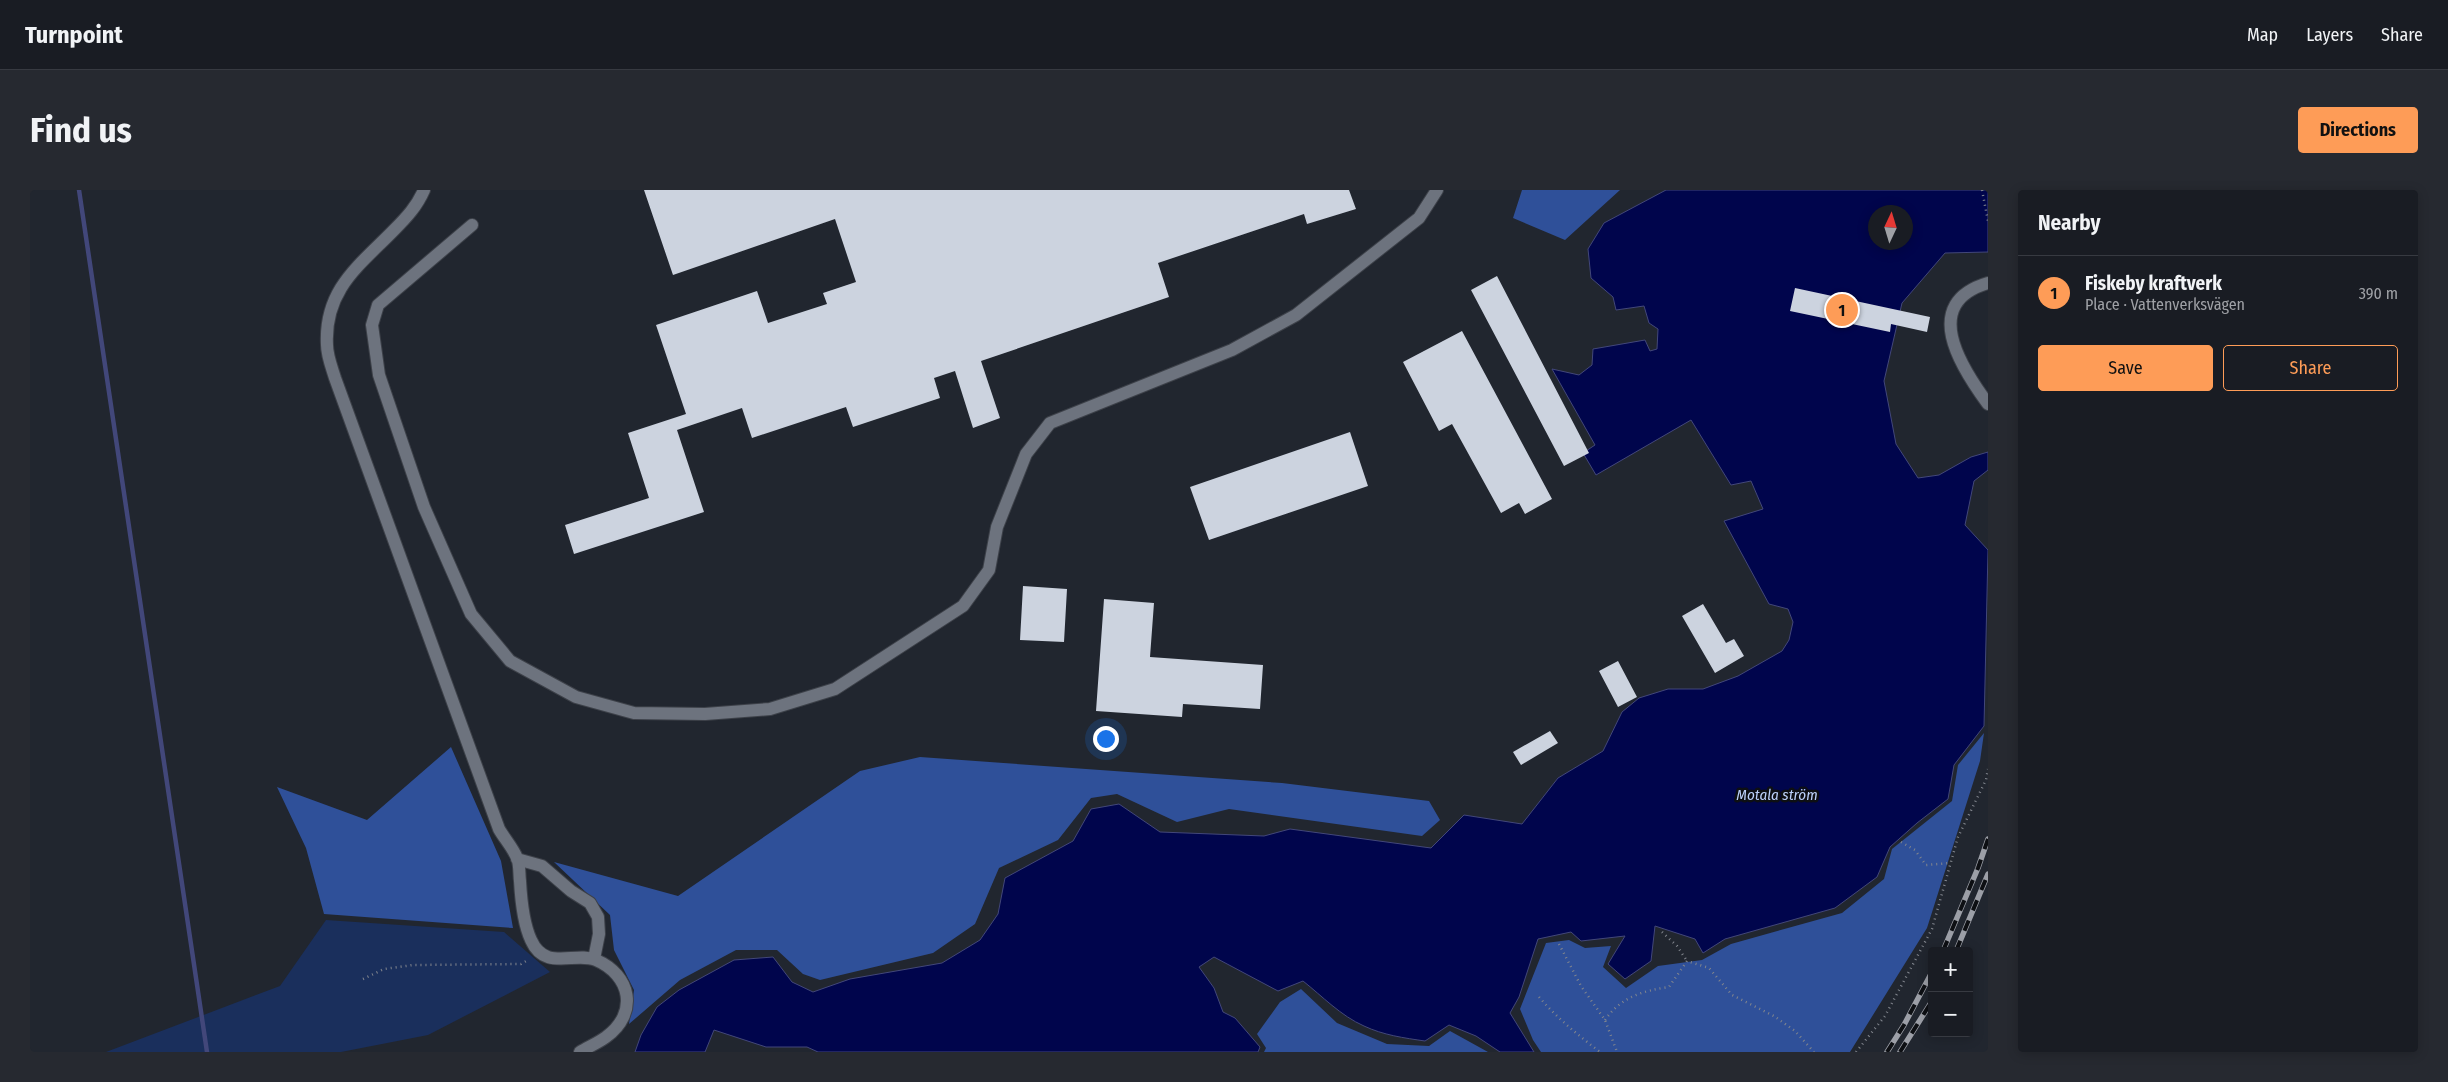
<!DOCTYPE html>
<meta charset="utf-8">
<style>
body{margin:0;font-family:"Fira Sans Condensed",sans-serif;background:#262930;color:#f1f3f6}
.controls{position:absolute;right:15px;bottom:15px;display:grid;overflow:hidden;border-radius:5px;box-shadow:0 2px 12px #0003}
.controls button{width:45px;height:45px;display:grid;place-items:center;padding:0;border:0;border-bottom:1px solid #373a41;background:#191c23;color:#f1f3f6;font:25px sans-serif}
.compass{position:absolute;left:1838px;top:15px;width:45px;height:45px;border-radius:50%;background:#191c23;box-shadow:0 2px 12px #0003;rotate:4deg}
.you{position:absolute;left:1075px;top:548px;width:18px;height:18px;margin:-12px;border:4px solid #fff;border-radius:50%;background:#1a73e8;box-shadow:0 0 0 8px #1a73e833}
.badge{display:grid;place-items:center;width:32px;height:32px;border-radius:50%;background:#fe9c57;color:#111;font-size:16px;font-weight:700}
.pin{position:absolute;translate:-50% -50%;border:2px solid #fff;box-shadow:0 1px 5px #0006}
.list{margin:0;padding:0;list-style:none}
h2{display:flex;justify-content:space-between;align-items:center;height:65px;margin:0;padding:0 20px;font-size:21px}
h2 small{font-size:16px;font-weight:400;color:#9fa1a6}
.list li{display:grid;grid-template-columns:32px 1fr auto;gap:15px;align-items:center;box-sizing:border-box;height:75px;padding:0 20px;border-top:1px solid #373a41}
.list b{display:block;font-size:19px;white-space:nowrap}
.list p{margin:0;font-size:16px;white-space:nowrap;color:#9fa1a6}
.list em{font-size:16px;font-style:normal;color:#9fa1a6}
.actions{display:flex;gap:10px;padding:15px 20px}
.actions a{flex:1;padding:11px 0;border:1px solid #fe9c57;border-radius:5px;text-align:center;font-size:18px;color:#fe9c57}
.actions .main{background:#fe9c57;color:#111}
.map{position:relative;flex:none;width:1958px;height:862px;overflow:hidden;border-radius:5px}
header{display:flex;align-items:center;gap:30px;box-sizing:border-box;height:70px;padding:0 25px;background:#191c23;border-bottom:1px solid #373a41}
header strong{font-size:24px}
nav{display:flex;gap:28px;margin-inline-start:auto;font-size:18px}
.intro{display:flex;align-items:center;justify-content:space-between;box-sizing:border-box;height:120px;padding:0 30px}
h1{margin:0;font-size:35px}
.button{padding:12px 22px;border-radius:5px;background:#fe9c57;color:#111;font-size:18px;font-weight:700}
main{display:flex;gap:30px;padding:0 30px}
aside{flex:1;background:#191c23;border-radius:5px;box-shadow:0 2px 12px #0003}
.map>svg:first-child{display:block}
.green{fill:#1a2f5c}
.forest{fill:#2f5099}
.water{fill:#00054c;stroke:#42477a;fill-rule:evenodd}
.lines{fill:none;stroke-linecap:round;stroke-linejoin:round}
.stream{stroke:#42477a;stroke-width:4.5}
.building{fill:#ccd3df}
.minor-casing{stroke:#3d4149;stroke-width:14}
.path{stroke:#82868e;stroke-width:2.5;stroke-dasharray:1 4;stroke-linecap:butt}
.minor{stroke:#6d737e;stroke-width:12}
.rail-casing{stroke:#9c9fa7;stroke-width:5.5}
.rail{stroke:#0d0f13;stroke-width:4;stroke-dasharray:11;stroke-linecap:butt}
.labels{text-anchor:middle;stroke-width:5;stroke-linejoin:round;paint-order:stroke}
.water-label{font-size:15px;font-style:italic;fill:#bcd1fa;stroke:#0d0f13}
</style>
<header>
<strong>Turnpoint</strong>
<nav><a>Map</a><a>Layers</a><a>Share</a></nav>
</header>
<div class="intro"><h1>Find us</h1><a class="button">Directions</a></div>
<main>
<div class="map">
<svg width="1958" height="862" viewBox="0 0 1958 862">
<rect width="100%" height="100%" fill="#21262f"/>
<!-- green -->
<path class="green" d="M296,730l178,12 46,40 -122,63 -87,17h-235l174,-66z"/>
<!-- forest -->
<path class="forest" d="M1492,0h98l-55,50 -52,-22z
M1954,543l-4,28 -53,167 -77,124h-309l-8,-12 -13,-31 26,-66 23,-3 16,8 26,-2 -8,21 23,21 32,-22 44,-6 29,-16 111,-31 42,-34 8,-30 60,-48 6,-36z
M421,557l50,114 12,67 -189,-14 -18,-66 -29,-61 90,33z
M890,567l362,26 147,18 11,19 -18,16 -193,-27 -52,13 -60,-28 -26,4 -33,42 -59,28 -24,56 -42,29 -113,27 -17,-6 -26,-24h-41l-56,30 -51,44 5,-34 -20,-40 -4,-35 -56,-53 124,34 182,-125z
M1271,799l36,34 50,21 42,2 21,-15 38,21h-224l2,-4 -9,-14 23,-32z"/>
<!-- water -->
<path class="water" d="M1636,0h322v62l-43,1 -43,50 -18,78 12,63 22,34 21,-3 32,-18 17,-5v18l-14,11 -9,44 23,25 -4,176 -30,39 -6,34 -31,24 -27,24 -13,30 -42,31 -110,31 -22,14 -8,-14 -40,-13 -4,35 -26,18 -17,-15 17,-28 -44,5 -10,-9 -33,7 -19,58 -9,16 24,39h-34l-24,-16 -27,-11 -24,16c-21,-3 -42,-6 -61,-15 -23,-10 -42,-30 -61,-45l-25,10 -64,-34 -15,10 15,21 9,24 12,6 25,29 -2,5h-440l-11,-5h-41l-52,-17 -9,22h-70l6,-17 16,-28 22,-17 55,-30 39,-3 19,25 21,10 37,-13 92,-16 38,-23 18,-26 7,-36 68,-37 18,-32 28,-5 41,28 104,4 26,-7 141,19 33,-33 58,9 36,-46 45,-27 19,-39 17,-14 29,-9h35l35,-13 44,-25 7,-11 4,-18 -5,-13 -19,-5 -45,-83 39,-12 -12,-28 -20,4 -40,-65 -95,55 -13,-22 12,-8 -43,-76 27,6 13,-10 1,-16 52,-9 5,11 7,-2 1,-20 -9,-6 -5,-17 -28,4 -3,-13 -22,-19 -3,-29 16,-26zM1846,22h30v30h-30z"/>
<g class="lines">
<!-- stream -->
<path class="stream" d="M49,0l128,862"/>
</g>
<!-- building -->
<path class="building" d="M614,0h705l7,19 -49,15 -3,-10 -146,49 11,34 -188,64 19,57 -27,10 -18,-57 -21,7 6,20 -87,29 -7,-20 -94,31 -10,-30 -65,22 27,82 -130,42 -9,-29 84,-27 -21,-65 58,-19 -30,-89 101,-34 11,32 59,-19 -4,-11 33,-11 -21,-63 -162,56z
M1467,86l92,177 -25,13 -93,-176z
M1765,98l135,29 -3,15 -36,-8 -1,8 -100,-21z
M1432,141l90,168 -27,15 -6,-11 -18,10 -49,-89 -13,7 -36,-69z
M1320,242l18,54 -159,54 -19,-53z
M993,396l44,3 -3,53 -44,-2z
M1074,409l50,4 -4,54 113,8 -3,44 -77,-5 -1,13 -86,-6z
M1673,414l23,39 8,-4 10,17 -29,17 -33,-57z
M1588,471l19,36 -19,10 -19,-36z
M1520,541l8,12 -37,22 -8,-13z"/>
<g class="lines">
<defs>
<path id="minor" d="M394,0c-7,16 -17,27 -30,40 -34,35 -70,59 -67,115 0,11 5,23 8,33l164,451c5,9 14,19 18,29 3,6 2,16 3,23 1,18 3,42 11,59 14,32 44,11 65,20 35,15 43,53 10,77 -8,6 -18,10 -26,15
M442,35l-94,80 -6,20 7,50 45,132 47,107 39,47 66,36 58,16 71,1 65,-5 65,-20 128,-83 26,-36 8,-43 29,-73 24,-31 182,-73 64,-35 123,-97 18,-28
M1958,93c-68,20 -28,83 0,121
M487,669l25,7 29,25 19,12 8,14 1,17 -5,25"/>
</defs>
<!-- minor casing -->
<use href="#minor" class="minor-casing"/>
<!-- path -->
<path class="path" d="M1952,0l6,31
M1871,652l14,8 11,15 24,-2
M1632,742l15,14 10,15
M1529,754l22,42 24,34 12,32
M333,789l21,-10 29,-4 108,-1 7,-4
M1509,807c18,21 39,38 61,55
M1575,830c16,-23 37,-29 64,-33l18,-26 22,7 23,27 42,21 21,15 19,21
M1826,862l29,-36 47,-87 26,-92 28,-57 2,-11"/>
<!-- minor -->
<use href="#minor" class="minor"/>
<defs>
<path id="rail" d="M1913,761l35,-83 10,-29
M1926,761l32,-77
M1857,862l17,-27 28,-53
M1870,862l32,-51"/>
</defs>
<!-- rail casing -->
<use href="#rail" class="rail-casing"/>
<!-- rail -->
<use href="#rail" class="rail"/>
</g>
<g class="labels">
<!-- water labels -->
<g class="water-label">
<text x="1747" y="610">Motala ström</text>
</g>
</g>
</svg>
<div class="controls">
<button>+</button>
<button>−</button>
</div>
<svg class="compass" viewBox="-18 -18 36 36"><path d="M0-13l5 13h-10z" fill="#e53935"/><path d="M0 13l5-13h-10z" fill="#9fa1a6"/></svg>
<div class="you"></div>
<div class="pin badge" style="left:1812px;top:120px">1</div>
</div>
<aside>
<h2>Nearby<small></small></h2>
<ul class="list">
<li><span class="badge">1</span><div><b>Fiskeby kraftverk</b><p>Place · Vattenverksvägen</p></div><em>390 m</em></li>
</ul>
<div class="actions"><a class="main">Save</a><a>Share</a></div>
</aside>
</main>
